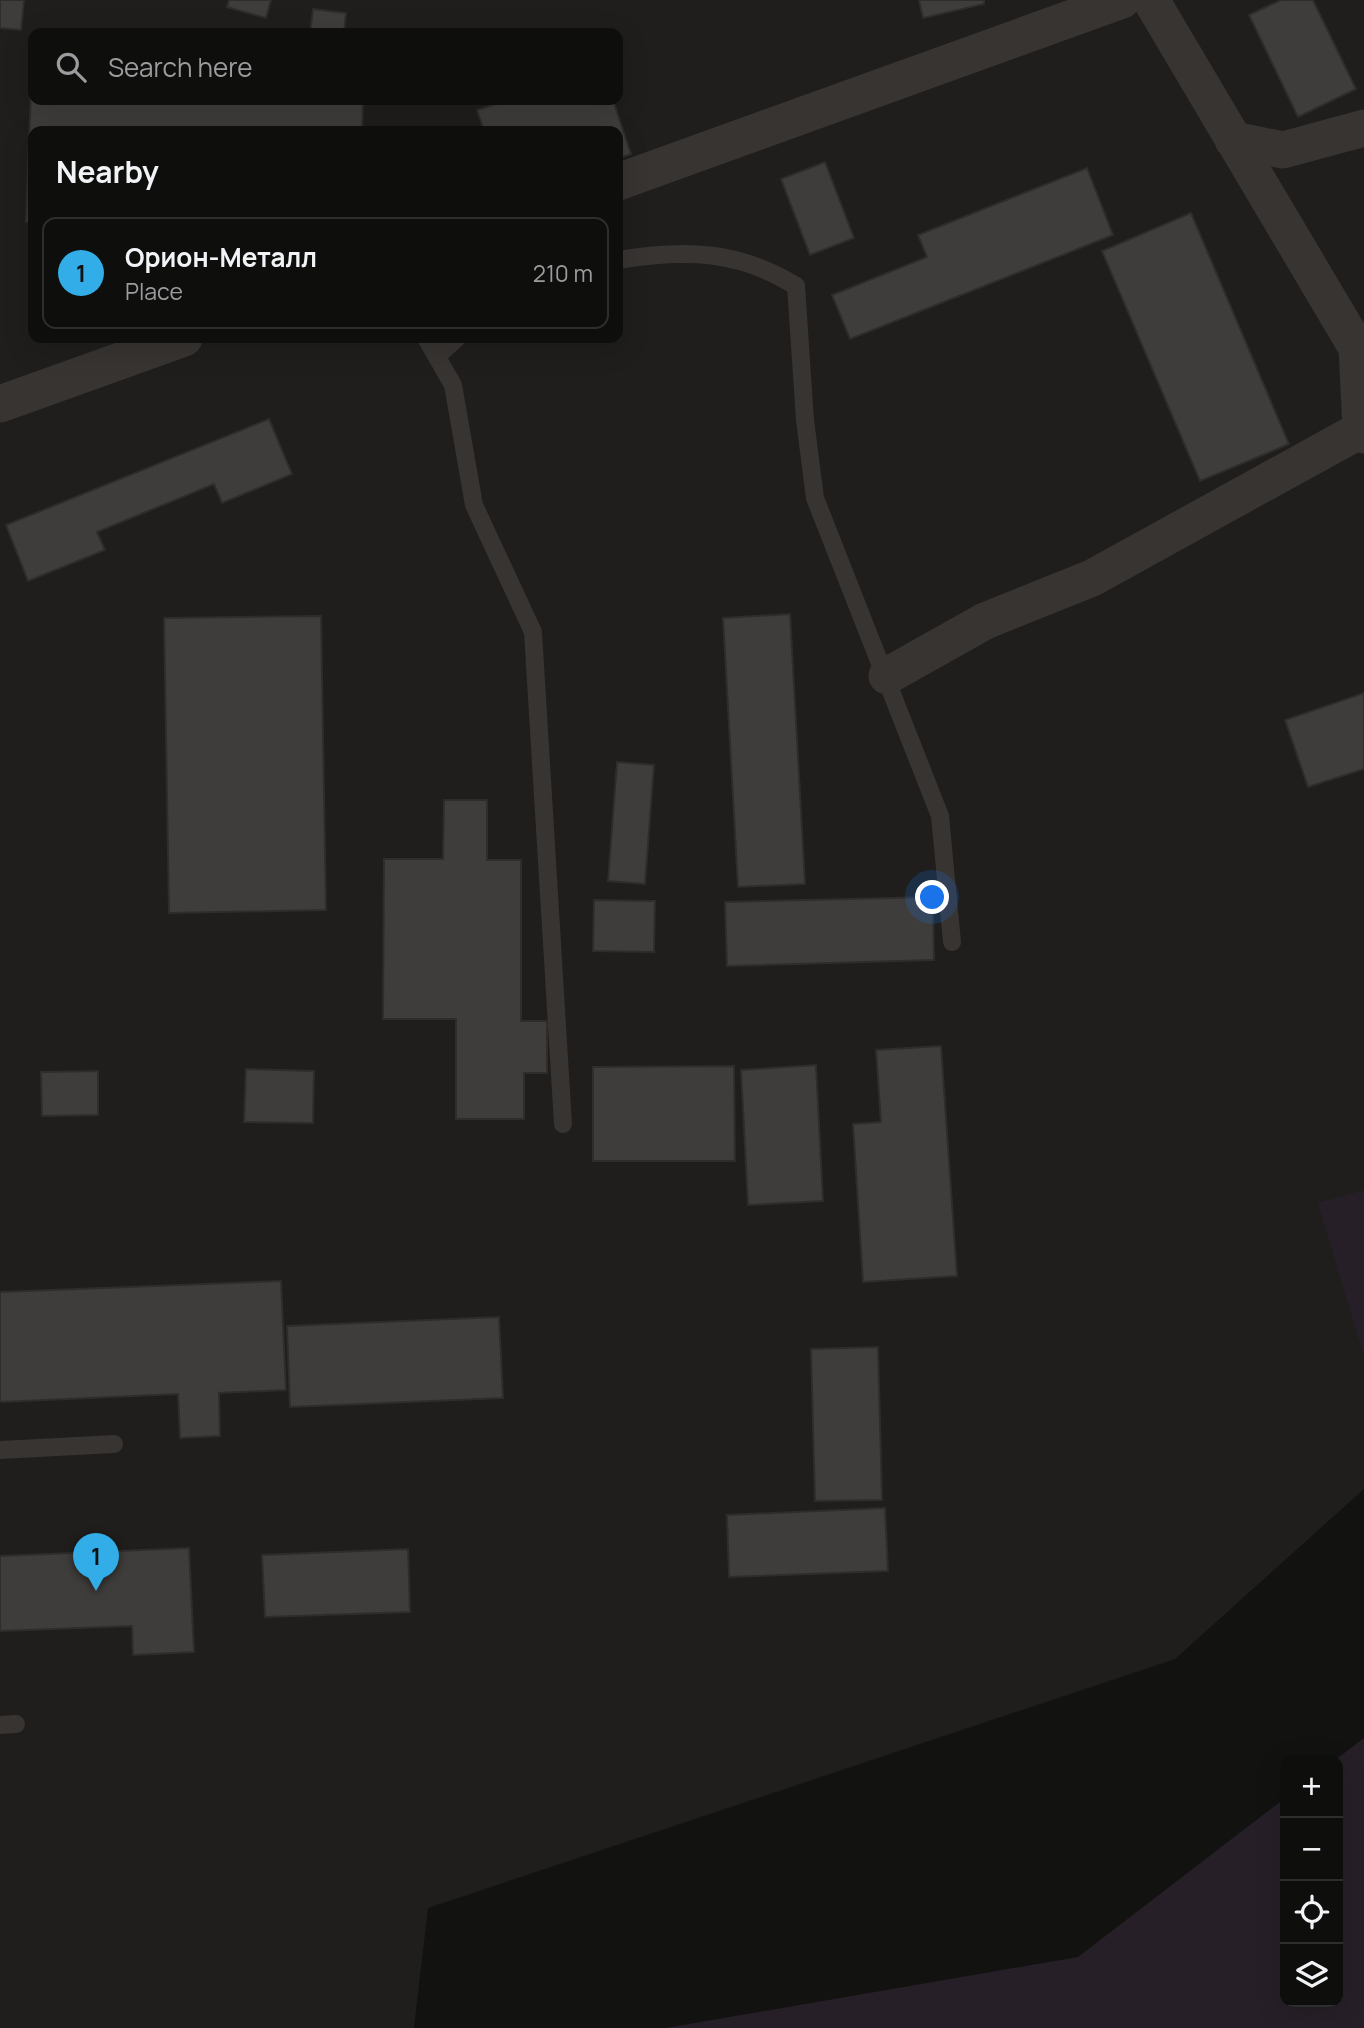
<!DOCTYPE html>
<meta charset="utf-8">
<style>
body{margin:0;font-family:Manrope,sans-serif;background:#171716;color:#f1f3f6}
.controls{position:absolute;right:21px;bottom:21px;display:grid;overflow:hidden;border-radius:14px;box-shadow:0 7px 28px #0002}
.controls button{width:63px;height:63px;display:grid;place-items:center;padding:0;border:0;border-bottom:2px solid #2e2e2e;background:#0e0e0d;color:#f1f3f6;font:35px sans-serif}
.you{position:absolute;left:933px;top:898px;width:24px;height:24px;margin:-18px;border:5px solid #fff;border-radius:50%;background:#1a73e8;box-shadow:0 0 0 10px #1a73e833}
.badge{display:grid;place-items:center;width:46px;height:46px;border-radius:50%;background:#33ade8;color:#111;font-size:23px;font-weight:700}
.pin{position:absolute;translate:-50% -58px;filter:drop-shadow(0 2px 4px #0008)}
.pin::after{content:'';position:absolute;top:37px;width:24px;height:21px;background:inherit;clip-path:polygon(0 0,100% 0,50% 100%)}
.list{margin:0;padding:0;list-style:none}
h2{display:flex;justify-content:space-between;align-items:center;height:91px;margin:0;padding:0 28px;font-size:30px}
h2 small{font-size:23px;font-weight:400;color:#9b9c9d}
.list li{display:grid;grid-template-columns:46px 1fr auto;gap:21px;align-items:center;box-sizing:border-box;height:112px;margin:0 14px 14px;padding:0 14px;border:2px solid #2e2e2e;border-radius:14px}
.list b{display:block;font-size:26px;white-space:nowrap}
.list p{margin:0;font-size:23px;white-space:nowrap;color:#9b9c9d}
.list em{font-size:23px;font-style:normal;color:#9b9c9d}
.icon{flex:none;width:38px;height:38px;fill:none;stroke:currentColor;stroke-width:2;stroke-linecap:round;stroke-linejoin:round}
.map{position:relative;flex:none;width:1364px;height:2028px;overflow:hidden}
.search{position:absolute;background:#0e0e0d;box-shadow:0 7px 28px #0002;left:28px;top:28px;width:595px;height:77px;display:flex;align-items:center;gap:18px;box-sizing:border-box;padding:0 24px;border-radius:14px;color:#9b9c9d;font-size:26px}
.panel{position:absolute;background:#0e0e0d;box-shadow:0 7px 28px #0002;left:28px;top:126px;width:595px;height:217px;border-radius:14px}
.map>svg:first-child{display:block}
.built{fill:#1f1e1d;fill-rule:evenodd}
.green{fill:#261f27}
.building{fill:#3f3d3b;stroke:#2e2d2b;stroke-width:2}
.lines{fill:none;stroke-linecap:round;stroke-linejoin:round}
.lane{stroke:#373432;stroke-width:18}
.street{stroke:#373432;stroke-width:37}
</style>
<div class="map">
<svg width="1364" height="2028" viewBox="0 0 1364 2028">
<rect width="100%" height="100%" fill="#121211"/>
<!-- built -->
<path class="built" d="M0,0h1364v1489l-189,170 -747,249 -14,120h-414zM33,33h585v67h-585zM33,131h585v207h-585z"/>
<!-- green -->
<path class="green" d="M1364,1190v166l-46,-153z
M1364,1738v290h-698l412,-71 207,-159v204h53v-242h-3z"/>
<!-- building -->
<path class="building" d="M0,0h24l-3,30 -21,-2z
M229,0h42l-5,18 -39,-11z
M919,0h65v4l-61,14z
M1281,0h32l43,89 -58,28 -49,-102z
M313,9l33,4 -2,20h-34z
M31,90l2,10 330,2 -1,29h-329v91h-7z
M509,100h104l18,54 -13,5v-28h-134l-7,-21z
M825,162l29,76 -44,17 -29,-76z
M1087,168l26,67 -263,104 -18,-44 95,-38 -9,-22z
M1191,213l98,231 -89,37 -98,-230z
M269,419l23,55 -70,29 -8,-19 -117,48 8,18 -77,31 -22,-56z
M790,614l15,270 -67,3 -15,-269z
M321,616l5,294 -157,3 -5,-295z
M1364,693v76l-56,18 -23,-67z
M617,762l37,3 -9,119 -37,-3z
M444,800h43v60h34v161h26v52h-23v46h-68v-100h-73l1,-160h59z
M933,897l1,63 -207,6 -2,-64z
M594,900l61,1 -1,51 -61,-1z
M941,1046l16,230 -94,6 -10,-158 28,-2 -5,-72z
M816,1065l7,136 -75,4 -7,-135z
M734,1066l1,95h-142v-94z
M246,1069l68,2 -1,52 -69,-1z
M98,1071v44l-56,1 -1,-44z
M281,1281l5,109 -67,3 1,43 -40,2 -2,-44 -178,8v-110z
M499,1317l4,81 -213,9 -3,-81z
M878,1347l4,153 -67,1 -4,-152z
M885,1508l3,63 -159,6 -2,-62z
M189,1548l5,104 -61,3 -1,-29 -132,5v-75z
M408,1549l2,63 -145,5 -3,-62z"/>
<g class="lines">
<!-- lane -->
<path class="lane" d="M618,260c66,-11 120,-10 178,26l9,134 10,78 125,318 12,126
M426,338l27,47 21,120 59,127 30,492
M437,356l20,-18
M0,1450l114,-6
M0,1725l16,-1"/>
<!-- street -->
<path class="street" d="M1151,0l206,348 4,81 3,6
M1233,140l50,10 81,-22
M618,182l504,-182
M0,404l184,-66
M887,676l98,-55 107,-43 272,-150"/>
</g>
</svg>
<div class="controls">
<button>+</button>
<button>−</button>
<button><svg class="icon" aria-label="locate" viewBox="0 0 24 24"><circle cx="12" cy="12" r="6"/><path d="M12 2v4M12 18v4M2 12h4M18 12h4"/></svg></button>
<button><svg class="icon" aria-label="layers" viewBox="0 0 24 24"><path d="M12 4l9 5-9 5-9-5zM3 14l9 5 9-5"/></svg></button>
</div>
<div class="you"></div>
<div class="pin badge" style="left:96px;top:1591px">1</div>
<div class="search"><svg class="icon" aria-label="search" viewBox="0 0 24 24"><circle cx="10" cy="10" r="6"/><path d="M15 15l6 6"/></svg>Search here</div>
<section class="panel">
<h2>Nearby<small></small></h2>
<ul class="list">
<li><span class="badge">1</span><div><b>Орион-Металл</b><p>Place</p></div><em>210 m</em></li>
</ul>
</section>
</div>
